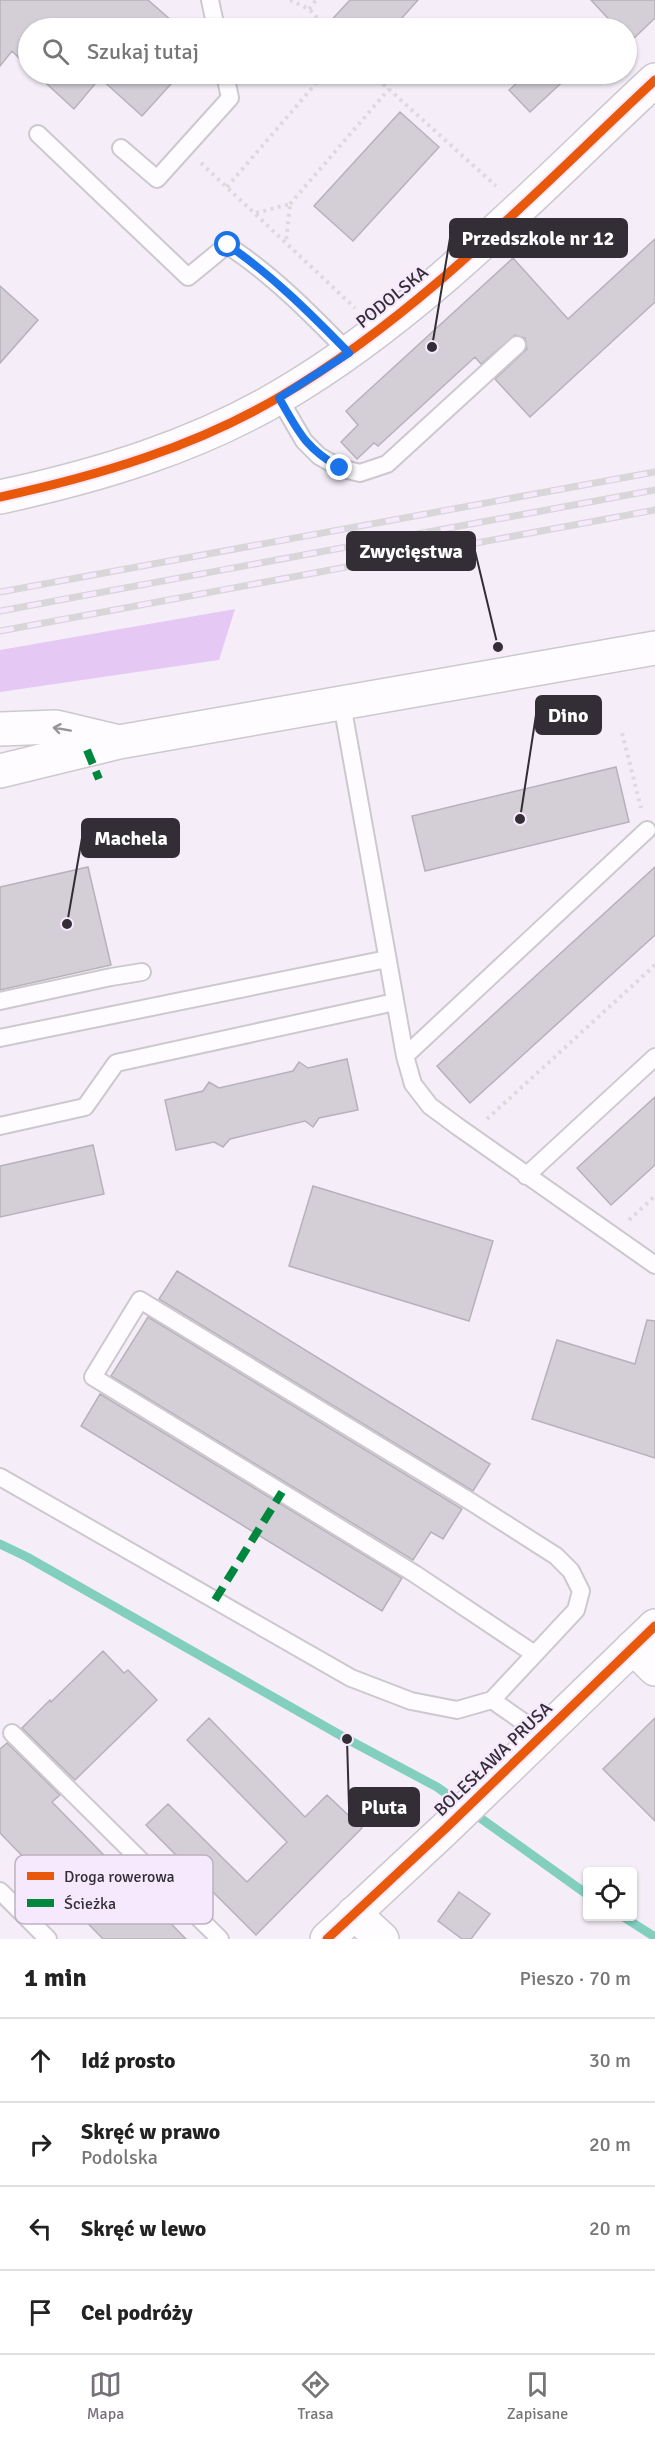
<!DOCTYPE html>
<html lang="pl">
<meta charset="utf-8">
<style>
body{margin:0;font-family:Signika,sans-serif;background:#f2f2f2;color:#222}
.controls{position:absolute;right:18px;bottom:18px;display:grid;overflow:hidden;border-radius:6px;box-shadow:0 2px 4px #0004}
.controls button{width:54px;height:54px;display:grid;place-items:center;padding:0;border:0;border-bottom:2px solid #e0e0e0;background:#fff;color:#222;font:30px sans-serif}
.stop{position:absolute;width:18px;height:18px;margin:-14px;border:4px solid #1a73e8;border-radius:50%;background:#fff}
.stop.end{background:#1a73e8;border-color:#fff;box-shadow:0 2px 6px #0008}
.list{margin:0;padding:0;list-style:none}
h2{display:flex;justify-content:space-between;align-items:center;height:78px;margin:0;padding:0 24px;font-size:26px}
h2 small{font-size:20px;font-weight:400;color:#767676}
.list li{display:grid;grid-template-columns:39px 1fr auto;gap:18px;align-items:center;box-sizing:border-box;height:84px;padding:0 24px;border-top:2px solid #e0e0e0}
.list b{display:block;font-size:22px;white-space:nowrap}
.list p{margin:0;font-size:20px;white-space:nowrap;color:#767676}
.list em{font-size:20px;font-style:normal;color:#767676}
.icon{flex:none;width:33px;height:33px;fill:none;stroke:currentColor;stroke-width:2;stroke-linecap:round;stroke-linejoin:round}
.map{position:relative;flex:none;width:655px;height:1939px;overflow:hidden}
.search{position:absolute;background:#fff;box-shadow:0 2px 4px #0004;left:18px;right:18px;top:18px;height:66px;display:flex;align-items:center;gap:15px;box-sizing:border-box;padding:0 21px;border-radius:33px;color:#767676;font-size:22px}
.sheet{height:414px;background:#fff}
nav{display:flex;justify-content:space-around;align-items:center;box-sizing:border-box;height:84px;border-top:2px solid #e0e0e0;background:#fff;font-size:16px;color:#767676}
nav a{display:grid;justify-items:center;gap:3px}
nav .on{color:#777179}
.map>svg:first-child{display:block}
.forest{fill:#e6c8f4}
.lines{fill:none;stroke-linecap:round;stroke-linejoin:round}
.stream{stroke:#82cfbf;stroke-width:9}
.building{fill:#d4cfd7;stroke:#b7b2b9;stroke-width:1.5}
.service-casing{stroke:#cdc8d0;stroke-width:20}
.minor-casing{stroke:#cdc8d0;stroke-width:36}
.tertiary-casing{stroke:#cdc8d0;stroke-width:36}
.secondary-casing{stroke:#cdc8d0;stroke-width:36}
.path{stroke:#dcdadd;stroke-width:4;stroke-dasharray:3 4.5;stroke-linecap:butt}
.service{stroke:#fefcfe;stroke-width:16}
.minor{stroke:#fefcfe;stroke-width:33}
.tertiary{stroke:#fefcfe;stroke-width:33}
.secondary{stroke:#fefcfe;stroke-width:33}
.rail-casing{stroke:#d8d6d9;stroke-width:7}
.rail{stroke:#f6e9fd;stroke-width:4.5;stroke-dasharray:14;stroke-linecap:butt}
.quiet{stroke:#00873e;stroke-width:8;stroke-dasharray:15 8;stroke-linecap:butt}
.cycleway-casing{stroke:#f6e9fd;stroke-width:13}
.cycleway{stroke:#e8590c;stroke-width:9}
.oneway{stroke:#98959a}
.route{stroke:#1a73e8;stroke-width:8}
.labels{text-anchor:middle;stroke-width:4.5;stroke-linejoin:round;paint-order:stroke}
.street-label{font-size:18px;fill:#332e35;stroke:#f6e9fd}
.key{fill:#f6e9fd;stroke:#bcb1c1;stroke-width:1.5}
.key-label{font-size:16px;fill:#332e35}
.leader{fill:none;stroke:#332e35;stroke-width:2}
.callout-dot{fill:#332e35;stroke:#f6e9fd;stroke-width:2}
.callout{fill:#332e35;stroke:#332e35;stroke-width:2}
.callout-label{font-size:20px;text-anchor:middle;font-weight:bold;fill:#fff}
</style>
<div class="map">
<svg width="655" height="1939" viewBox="0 0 655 1939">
<rect width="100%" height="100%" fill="#f5eef8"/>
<!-- forest -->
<path class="forest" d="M235,609l-16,51 -219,32v-42z"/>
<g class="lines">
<!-- stream -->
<path class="stream" d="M0,1544l27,13 320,182 90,48 151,108
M622,1916l33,21"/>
</g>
<!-- building -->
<path class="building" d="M0,0h148l32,28h-152v39l-16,-16 -12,15z
M350,0h68l-25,28h-69z
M591,0h64v18l-25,24 -3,-3v-11h-10z
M36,74h144l-38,42 -42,-38 -26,31z
M527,74h44l-41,38 -21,-22z
M400,112l39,35 -86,94 -39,-35z
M655,239v63l-125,115 -35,-38 32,-30 -2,-11 -10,-3 -34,29 -6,-7 -97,89 -4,-3 -17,16 -16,-17 17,-17 -12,-14 167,-153 55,61z
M0,286l38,34 -38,43z
M616,767l13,55 -204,49 -13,-55z
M88,867l23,98 -111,25v-103z
M655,867v68l-185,168 -33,-37z
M347,1059l11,51 -39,8 -6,9 -8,-6 -75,18 -7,8 -9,-5 -38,8 -11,-50 38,-9 6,-9 10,6 74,-17 6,-9 9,6z
M655,1097v68l-44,40 -34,-37z
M93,1145l11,49 -104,23v-51z
M313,1186l180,55 -24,80 -180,-55z
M177,1271l313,193 -17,27 -314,-192z
M148,1317l314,192 -19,30 -12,-7 -18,28 -302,-184z
M647,1320l8,1v137l-123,-39 25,-79 78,24z
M100,1394l302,184 -20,33 -301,-185z
M103,1651l21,22 4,-3 29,30 -82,80 -53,-52 28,-28 1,2z
M209,1718l96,99 22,-22 35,33 -106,107 -110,-110 22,-21 79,78 40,-40 -100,-102z
M655,1718v103l-52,-52z
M7,1743l53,52 -8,7 134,137h-83l-103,-106v-84z
M459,1892l31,22 -19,25h-9l-24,-18z"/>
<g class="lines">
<defs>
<path id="service" d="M210,0l6,28
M38,134l150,143 39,-32c46,30 84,69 122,108
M121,148l36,31 73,-81 -5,-24
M279,398l25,43 15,15 21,12 20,5 27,-9 130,-119
M342,704l63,352 8,28 17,22 27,20 198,139
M0,1001l111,-24 31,-5
M0,1038l387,-79
M405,1056l242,-226
M0,1126l85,-19 31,-44 279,-61
M526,1176l129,-119
M0,1477l351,201 60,23 46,9 35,-10
M533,1653l-118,-79 -322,-197 47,-77 333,203 83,53 15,15 10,20 -5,19 -84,90 50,35
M12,1733l208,206
M0,1891l48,48"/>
<path id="minor" d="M0,497c97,-21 195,-50 281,-101 139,-81 257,-207 374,-316
M633,1647l22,22
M354,1913l28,26"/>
<path id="tertiary" d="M327,1939l118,-110 210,-203"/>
<path id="secondary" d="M0,729l56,-2 59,14
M0,771l119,-29 536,-94"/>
</defs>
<!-- service casing -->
<use href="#service" class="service-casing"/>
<!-- minor casing -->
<use href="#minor" class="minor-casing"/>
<!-- tertiary casing -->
<use href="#tertiary" class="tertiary-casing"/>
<!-- secondary casing -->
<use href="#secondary" class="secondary-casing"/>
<!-- path -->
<path class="path" d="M290,0l19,9 18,19
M309,9l7,-9
M372,74l124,112
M201,163l154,145
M227,187l97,-113
M290,204l99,-115
M256,213l34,-9 -4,38
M622,733l19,75
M487,1119l168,-154
M629,1220l26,-24"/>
<!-- service -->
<use href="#service" class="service"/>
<!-- minor -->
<use href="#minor" class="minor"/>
<!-- tertiary -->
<use href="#tertiary" class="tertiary"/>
<!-- secondary -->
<use href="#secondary" class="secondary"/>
<defs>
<path id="rail" d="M0,592l655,-120
M0,611l655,-121
M0,631l655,-121"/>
</defs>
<!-- rail casing -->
<use href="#rail" class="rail-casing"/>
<!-- rail -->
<use href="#rail" class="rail"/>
<!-- quiet -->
<path class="quiet" d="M87,750l12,29
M215,1600l67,-108"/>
<defs>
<path id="cycleway" d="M0,497c97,-21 195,-50 281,-101 139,-81 257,-207 374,-316
M327,1939l118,-110 210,-203"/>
</defs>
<!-- cycleway casing -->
<use href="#cycleway" class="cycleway-casing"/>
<!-- cycleway -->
<use href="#cycleway" class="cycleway"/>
</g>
<!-- one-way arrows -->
<defs><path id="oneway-shaft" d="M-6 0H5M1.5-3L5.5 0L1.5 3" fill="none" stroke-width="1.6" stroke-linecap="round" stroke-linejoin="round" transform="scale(1.5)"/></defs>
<use class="oneway" href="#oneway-shaft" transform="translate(62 729) rotate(-170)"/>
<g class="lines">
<!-- route -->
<path class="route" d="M228,245c45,31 83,69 121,108l-70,45c20,34 25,49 61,70"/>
</g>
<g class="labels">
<!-- street labels -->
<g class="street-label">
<text transform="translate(392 297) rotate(-39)" y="6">PODOLSKA</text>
<text transform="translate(493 1759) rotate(-44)" y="6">BOLESŁAWA PRUSA</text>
</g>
</g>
<!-- legend -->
<rect x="15" y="1855" width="198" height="69" rx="9" class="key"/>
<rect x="27" y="1872" width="27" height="8" fill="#e8590c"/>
<rect x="27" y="1899" width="27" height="8" fill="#00873e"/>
<g class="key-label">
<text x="64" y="1882">Droga rowerowa</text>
<text x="64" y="1909">Ścieżka</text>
</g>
<!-- callouts -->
<path class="leader" d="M432 347L450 238M498 647L475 551M520 819L536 715M67 924L82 838M347 1739L349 1807"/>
<g class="callout-dot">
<circle cx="432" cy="347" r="6"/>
<circle cx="498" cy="647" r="6"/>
<circle cx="520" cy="819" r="6"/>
<circle cx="67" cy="924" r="6"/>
<circle cx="347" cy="1739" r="6"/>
</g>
<g class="callout">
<rect x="450" y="219" width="177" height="38" rx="6"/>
<rect x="347" y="532" width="128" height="38" rx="6"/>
<rect x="536" y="696" width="65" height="38" rx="6"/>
<rect x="82" y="819" width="97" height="38" rx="6"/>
<rect x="349" y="1788" width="70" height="38" rx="6"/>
</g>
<g class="callout-label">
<text x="538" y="245">Przedszkole nr 12</text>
<text x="411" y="558">Zwycięstwa</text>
<text x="568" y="722">Dino</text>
<text x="131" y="845">Machela</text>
<text x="384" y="1814">Pluta</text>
</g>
</svg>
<div class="controls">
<button><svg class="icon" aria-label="locate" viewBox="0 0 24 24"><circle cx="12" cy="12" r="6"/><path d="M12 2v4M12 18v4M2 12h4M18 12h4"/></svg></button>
</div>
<div class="stop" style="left:228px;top:245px"></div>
<div class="stop end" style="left:340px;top:468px"></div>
<div class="search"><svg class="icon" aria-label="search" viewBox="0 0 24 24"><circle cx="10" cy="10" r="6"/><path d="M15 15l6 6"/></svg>Szukaj tutaj</div>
</div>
<section class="sheet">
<h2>1 min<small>Pieszo · 70 m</small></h2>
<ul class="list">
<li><svg class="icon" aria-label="ahead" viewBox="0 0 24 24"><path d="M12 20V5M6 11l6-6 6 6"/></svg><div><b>Idź prosto</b></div><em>30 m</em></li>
<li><svg class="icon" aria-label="right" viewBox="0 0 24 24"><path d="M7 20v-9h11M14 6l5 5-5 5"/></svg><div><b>Skręć w prawo</b><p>Podolska</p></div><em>20 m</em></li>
<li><svg class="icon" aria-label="left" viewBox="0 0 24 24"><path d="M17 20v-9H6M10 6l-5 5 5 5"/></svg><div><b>Skręć w lewo</b></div><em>20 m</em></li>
<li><svg class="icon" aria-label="arrive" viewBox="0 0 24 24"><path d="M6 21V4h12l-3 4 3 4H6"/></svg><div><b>Cel podróży</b></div></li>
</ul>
</section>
<nav>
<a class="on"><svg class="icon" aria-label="map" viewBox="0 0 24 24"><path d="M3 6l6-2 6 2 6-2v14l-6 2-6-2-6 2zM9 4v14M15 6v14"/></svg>Mapa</a>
<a><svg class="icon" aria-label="directions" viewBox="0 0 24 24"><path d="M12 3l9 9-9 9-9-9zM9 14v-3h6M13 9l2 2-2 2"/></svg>Trasa</a>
<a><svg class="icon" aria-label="saved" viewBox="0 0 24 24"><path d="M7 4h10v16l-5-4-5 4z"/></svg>Zapisane</a>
</nav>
